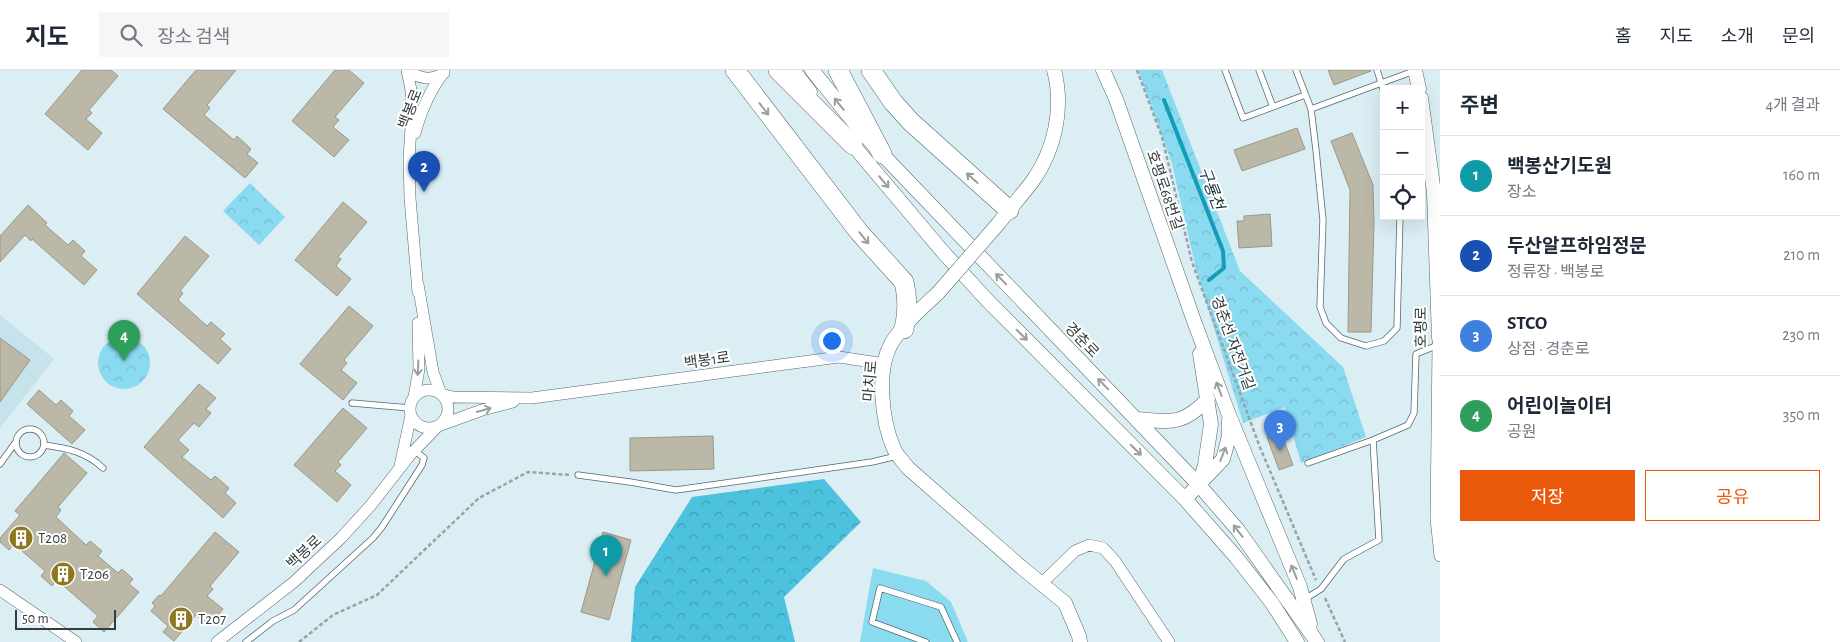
<!DOCTYPE html>
<html lang="ko">
<meta charset="utf-8">
<style>
body{margin:0;font-family:"Alegreya Sans","Noto Sans KR",sans-serif;background:#f6f6f7;color:#1f2937}
.controls{position:absolute;right:15px;top:15px;display:grid;overflow:hidden;border-radius:0px;box-shadow:0 5px 20px #0002}
.controls button{width:45px;height:45px;display:grid;place-items:center;padding:0;border:0;border-bottom:1px solid #e0e1e3;background:#fff;color:#1f2937;font:25px sans-serif}
.scale{position:absolute;left:15px;bottom:12px;width:101px;box-sizing:border-box;padding-left:5px;border:2px solid #343c3e;border-top:0;font-size:14px;line-height:18px;white-space:nowrap;color:#343c3e;-webkit-text-stroke:4px #fff;paint-order:stroke}
.you{position:absolute;left:831px;top:270px;width:18px;height:18px;margin:-12px;border:4px solid #fff;border-radius:50%;background:#1a73e8;box-shadow:0 0 0 8px #1a73e833}
.badge{display:grid;place-items:center;width:32px;height:32px;border-radius:50%;background:#ea580c;color:#fff;font-size:16px;font-weight:700}
.pin{position:absolute;translate:-50% -41px;filter:drop-shadow(0 1px 2px #0008)}
.pin::after{content:'';position:absolute;top:26px;width:18px;height:15px;background:inherit;clip-path:polygon(0 0,100% 0,50% 100%)}
.list{margin:0;padding:0;list-style:none}
h2{display:flex;justify-content:space-between;align-items:center;height:65px;margin:0;padding:0 20px;font-size:21px}
h2 small{font-size:16px;font-weight:400;color:#747a83}
.list li{display:grid;grid-template-columns:32px 1fr auto;gap:15px;align-items:center;box-sizing:border-box;height:80px;padding:0 20px;border-top:1px solid #e0e1e3}
.list b{display:block;font-size:19px;white-space:nowrap}
.list p{margin:0;font-size:16px;white-space:nowrap;color:#747a83}
.list em{font-size:16px;font-style:normal;color:#747a83}
.actions{display:flex;gap:10px;padding:15px 20px}
.actions a{flex:1;padding:11px 0;border:1px solid #ea580c;border-radius:0px;text-align:center;font-size:18px;color:#ea580c}
.actions .main{background:#ea580c;color:#fff}
.icon{flex:none;width:28px;height:28px;fill:none;stroke:currentColor;stroke-width:2;stroke-linecap:round;stroke-linejoin:round}
.map{position:relative;flex:none;width:1440px;height:572px;overflow:hidden}
header{display:flex;align-items:center;gap:30px;box-sizing:border-box;height:70px;padding:0 25px;background:#fff;border-bottom:1px solid #e0e1e3}
header strong{font-size:24px}
nav{display:flex;gap:28px;margin-inline-start:auto;font-size:18px}
.search{width:350px;height:45px;background:#f6f6f7;display:flex;align-items:center;gap:12px;box-sizing:border-box;padding:0 18px;border-radius:0px;color:#747a83;font-size:19px}
main{display:flex}
aside{flex:1;background:#fff}
.map>svg:first-child{display:block}
.built{fill:#c6e2ea}
.green{fill:#8adaf0}
.forest{fill:url(#forest-crowns)}
.park{fill:url(#park-crowns)}
.lines{fill:none;stroke-linecap:round;stroke-linejoin:round}
.stream{stroke:#149db8;stroke-width:4}
.building{fill:#bbb8a8;stroke:#9c9889}
.service-casing{stroke:#56676c;stroke-width:7}
.minor-casing{stroke:#56676c;stroke-width:12}
.tertiary-casing{stroke:#56676c;stroke-width:15}
.trunk-casing{stroke:#56676c;stroke-width:20}
.path{stroke:#95a4a8;stroke-width:2.5;stroke-dasharray:4 2.5;stroke-linecap:butt}
.service{stroke:#fff;stroke-width:5.5}
.minor{stroke:#fff;stroke-width:11}
.tertiary{stroke:#fff;stroke-width:14}
.trunk{stroke:#fff;stroke-width:19}
.tertiary-bridge-casing{stroke:#56676c;stroke-width:15;stroke-linecap:butt}
.tertiary-bridge{stroke:#fff;stroke-width:14}
.oneway{stroke:#9a9e9e}
.labels{text-anchor:middle;stroke-width:4;stroke-linejoin:round;paint-order:stroke}
.street-label{font-size:15px;fill:#343c3e;stroke:#fff}
.poi-label{font-size:15px;fill:#343c3e;stroke:#fff;text-anchor:start}
.water-label{font-size:16px;font-style:italic;fill:#1c3136;stroke:#fff}
</style>
<header>
<strong>지도</strong>
<div class="search"><svg class="icon" aria-label="search" viewBox="0 0 24 24"><circle cx="10" cy="10" r="6"/><path d="M15 15l6 6"/></svg>장소 검색</div>
<nav><a>홈</a><a>지도</a><a>소개</a><a>문의</a></nav>
</header>
<main>
<div class="map">
<svg width="1440" height="572" viewBox="0 0 1440 572">
<defs>
<pattern id="forest-crowns" width="20" height="18" patternUnits="userSpaceOnUse" patternTransform="scale(1.25)"><rect width="20" height="18" fill="#4cc2de"/><path d="M2 6a3 3 0 1 1 6 0M12 15a3 3 0 1 1 6 0" fill="none" stroke="#409fb5"/></pattern>
<pattern id="park-crowns" width="20" height="18" patternUnits="userSpaceOnUse" patternTransform="scale(1.25)"><rect width="20" height="18" fill="#8adaf0"/><path d="M2 6a3 3 0 1 1 6 0M12 15a3 3 0 1 1 6 0" fill="none" stroke="#78bccf"/></pattern>
</defs>
<rect width="100%" height="100%" fill="#daeef3"/>
<!-- built -->
<path class="built" d="M0,245l54,44 -54,69z"/>
<!-- green -->
<path class="green" d="M873,498l53,13 25,21 17,40h-108z"/>
<!-- forest -->
<path class="forest" d="M824,409l37,43 -77,75 11,45h-164l4,-55 57,-90z"/>
<!-- park -->
<path class="park" d="M1138,0h24l78,201 103,96 23,70 -65,26 -16,-56 -42,16 -47,-154 -24,-105z
M250,113l35,34 -26,28 -36,-34z
M98 293a26 26 0 1 1 52 0a26 26 0 1 1-52 0Z"/>
<g class="lines">
<!-- stream -->
<path class="stream" d="M1164,30l59,151 1,17 -15,12"/>
</g>
<!-- building -->
<path class="building" d="M82,0h29l7,6 -29,34 3,3 -6,6 16,14 -14,17 -43,-36z
M196,0h40l-29,35 3,3 -6,7 30,25 3,-4 14,13 -4,5 11,9 -13,15 -82,-69z
M335,0h14l15,13 -29,34 4,3 -6,7 16,13 -15,17 -42,-36z
M1328,0h43v1l-37,14z
M1297,58l8,21 -63,22 -8,-21z
M1352,63l21,52 1,39 -3,108h-23l2,-142 -19,-49z
M343,132l24,20 -29,35 3,2 -5,7 15,13 -14,17 -42,-36z
M28,135l19,18 -2,2 23,20 5,-5 12,11 -4,5 16,14 -13,15 -52,-46 -1,2 -6,-6 -25,27v-26z
M1270,144l2,32 -33,2 -2,-27h7v-5z
M185,166l24,20 -29,35 3,2 -5,7 29,26 4,-4 14,12 -5,5 11,10 -13,15 -81,-70z
M349,236l24,20 -29,34 3,3 -6,7 16,13 -14,17 -43,-36z
M0,268l30,22 -30,42z
M199,314l17,14 -10,11 5,4 -12,14 -5,-4 -16,17 11,10 -7,7 29,23 4,-4 14,12 -4,5 11,10 -13,15 -79,-71z
M39,320l17,15 5,-5 12,11 -4,5 16,14 -13,14 -45,-40z
M343,338l24,20 -29,34 3,3 -6,6 16,14 -14,17 -43,-37z
M1281,362l12,33 -14,5 -12,-33z
M713,366l1,33 -84,2v-33z
M64,383l23,20 -29,34 3,3 -5,7 30,28 4,-4 12,10 -4,5 20,17 4,-4 11,10 -4,5 10,8 -35,40 -11,-10 5,-6 -24,-21 -17,-15 -5,6 -11,-10 4,-5 -31,-27 -5,6 -9,-8v-4l20,-23 -5,-4z
M215,462l24,20 -29,34 3,3 -6,7 16,13 -14,17 -13,-11 -22,26 -11,-9 5,-6 -17,-15 4,-5 -3,-3 7,-8 2,1z
M603,462l28,8 -22,80 -28,-8z"/>
<g class="lines">
<defs>
<path id="service" d="M1225,0l18,48 62,-23
M1259,0l14,37
M1296,0l15,39 5,41 7,70 -3,87 6,16 15,15 25,8 18,-5 13,-13 3,-112
M1377,0l7,22
M1311,39l103,-38
M352,333l58,5
M16 373a14 14 0 1 1 28 0a14 14 0 1 1-28 0Z
M1373,370l35,-15 6,-12 2,-59 22,-9
M44,375c23,3 42,7 59,23
M0,394l15,-21
M578,405l52,7 46,8 196,-28 25,-6
M1305,529l16,-10 23,-30 35,-19 -6,-100 -65,23
M246,572l27,-21 21,-11 79,-72 9,-11 40,-62 2,-7 -9,-7
M926,572l-54,-20 8,-34 61,19 16,35"/>
<path id="minor" d="M407,0l4,20 1,21 -3,48 1,39 8,94
M408,0c11,9 24,11 36,3
M415,63c6,-22 15,-43 29,-61
M418,214l15,88 8,22 12,3 79,1 307,-41 46,7
M1440,268l-2,7 -2,174 4,37
M410 339a19 19 0 1 1 38 0a19 19 0 1 1-38 0Z
M414,327l5,-28 -1,-46
M400,396l11,-51
M1042,513l33,-32 14,-6 14,3 12,13 54,81
M0,520l76,52
M217,572l77,-60 47,-44 30,-33 39,-50 28,-29 44,-16 31,-8"/>
<path id="tertiary" d="M793,0l17,22
M812,0l49,61 21,23 317,331 39,45 79,112
M1103,0l13,29 78,222 35,94 71,172 10,37
M1415,0l4,19
M1421,28l13,95 5,145
M847,68l96,114 44,48 198,199 51,58 36,46 25,39
M998,154c11,-14 23,-28 34,-42 23,-32 32,-74 22,-112
M938,223c-16,15 -36,32 -47,51 -15,27 -9,78 3,105 3,7 10,13 14,19l113,99 44,36 14,33 1,6
M1137,349c34,3 45,7 71,-20
M1199,415l6,-20 6,-41 -11,-70
M1185,429l38,-40 6,-23v-16"/>
<path id="trunk" d="M735,0l124,162 45,50c4,16 4,30 0,47
M778,0l75,75
M838,0l44,84
M871,0l22,32 18,20 98,88"/>
</defs>
<!-- service casing -->
<use href="#service" class="service-casing"/>
<!-- minor casing -->
<use href="#minor" class="minor-casing"/>
<!-- tertiary casing -->
<use href="#tertiary" class="tertiary-casing"/>
<!-- trunk casing -->
<use href="#trunk" class="trunk-casing"/>
<!-- path -->
<path class="path" d="M1137,0l25,67 30,125 67,183 57,135
M1325,528l20,44
M299,572l34,-27 44,-20 102,-97 49,-26 43,3"/>
<!-- service -->
<use href="#service" class="service"/>
<!-- minor -->
<use href="#minor" class="minor"/>
<!-- tertiary -->
<use href="#tertiary" class="tertiary"/>
<!-- trunk -->
<use href="#trunk" class="trunk"/>
<defs>
<path id="tertiary-bridge" d="M938,223l60,-69"/>
</defs>
<!-- tertiary-bridge casing -->
<use href="#tertiary-bridge" class="tertiary-bridge-casing"/>
<!-- tertiary-bridge -->
<use href="#tertiary-bridge" class="tertiary-bridge"/>
</g>
<!-- one-way arrows -->
<defs><path id="oneway-shaft" d="M-6 0H5M1.5-3L5.5 0L1.5 3" fill="none" stroke-width="1.6" stroke-linecap="round" stroke-linejoin="round" transform="scale(1.25)"/></defs>
<g class="oneway">
<use href="#oneway-shaft" transform="translate(839 34) rotate(-129)"/>
<use href="#oneway-shaft" transform="translate(764 39) rotate(52)"/>
<use href="#oneway-shaft" transform="translate(972 108) rotate(-138)"/>
<use href="#oneway-shaft" transform="translate(884 112) rotate(50)"/>
<use href="#oneway-shaft" transform="translate(864 168) rotate(51)"/>
<use href="#oneway-shaft" transform="translate(1001 209) rotate(-134)"/>
<use href="#oneway-shaft" transform="translate(1022 265) rotate(45)"/>
<use href="#oneway-shaft" transform="translate(418 298) rotate(93)"/>
<use href="#oneway-shaft" transform="translate(1103 314) rotate(-134)"/>
<use href="#oneway-shaft" transform="translate(1219 319) rotate(-111)"/>
<use href="#oneway-shaft" transform="translate(484 340) rotate(-16)"/>
<use href="#oneway-shaft" transform="translate(1136 380) rotate(45)"/>
<use href="#oneway-shaft" transform="translate(1223 384) rotate(-69)"/>
<use href="#oneway-shaft" transform="translate(1238 461) rotate(-128)"/>
<use href="#oneway-shaft" transform="translate(1294 502) rotate(-112)"/>
</g>
<!-- icons -->
<defs>
<symbol id="building-disc" viewBox="-11 -11 22 22"><circle r="9.5" fill="#8c791e" stroke="#fff"/><path d="M-4-6H4V6H1V3H-1V6H-4ZM-2.5-4.3h1.7v1.8h-1.7ZM.8-4.3h1.7v1.8H.8ZM-2.5-1h1.7V.8h-1.7ZM.8-1h1.7V.8H.8Z" fill="#fff"/></symbol>
</defs>
<g fill-rule="evenodd">
<use href="#building-disc" x="7" y="454" width="28" height="28"/>
<use href="#building-disc" x="49" y="490" width="28" height="28"/>
<use href="#building-disc" x="167" y="535" width="28" height="28"/>
</g>
<g class="labels">
<!-- street labels -->
<g class="street-label">
<text transform="translate(410 39) rotate(-69)" y="5">백봉로</text>
<text transform="translate(1165 120) rotate(71)" y="5">호평로68번길</text>
<text transform="translate(1421 257) rotate(-90)" y="5">호평로</text>
<text transform="translate(1082 270) rotate(46)" y="5">경춘로</text>
<text transform="translate(1233 273) rotate(70)" y="5">경춘선 자전거길</text>
<text transform="translate(707 290) rotate(-8)" y="5">백봉1로</text>
<text transform="translate(870 311) rotate(-85)" y="5">마치로</text>
<text transform="translate(304 482) rotate(-43)" y="5">백봉로</text>
</g>
<!-- poi labels -->
<g class="poi-label">
<text x="38" y="473">T208</text>
<text x="80" y="509">T206</text>
<text x="198" y="554">T207</text>
</g>
<!-- water labels -->
<g class="water-label">
<text transform="translate(1212 118) rotate(69)" y="6">구룡천</text>
</g>
</g>
</svg>
<div class="controls">
<button>+</button>
<button>−</button>
<button><svg class="icon" aria-label="locate" viewBox="0 0 24 24"><circle cx="12" cy="12" r="6"/><path d="M12 2v4M12 18v4M2 12h4M18 12h4"/></svg></button>
</div>
<div class="scale">50 m</div>
<div class="you"></div>
<div class="pin badge" style="left:606px;top:506px;background:#0f9aa8">1</div>
<div class="pin badge" style="left:424px;top:122px;background:#1a4fb4">2</div>
<div class="pin badge" style="left:1280px;top:381px;background:#3f7fe0">3</div>
<div class="pin badge" style="left:124px;top:291px;background:#2e9e5b">4</div>
</div>
<aside>
<h2>주변<small>4개 결과</small></h2>
<ul class="list">
<li><span class="badge" style="background:#0f9aa8">1</span><div><b>백봉산기도원</b><p>장소</p></div><em>160 m</em></li>
<li><span class="badge" style="background:#1a4fb4">2</span><div><b>두산알프하임정문</b><p>정류장 · 백봉로</p></div><em>210 m</em></li>
<li><span class="badge" style="background:#3f7fe0">3</span><div><b>STCO</b><p>상점 · 경춘로</p></div><em>230 m</em></li>
<li><span class="badge" style="background:#2e9e5b">4</span><div><b>어린이놀이터</b><p>공원</p></div><em>350 m</em></li>
</ul>
<div class="actions"><a class="main">저장</a><a>공유</a></div>
</aside>
</main>
